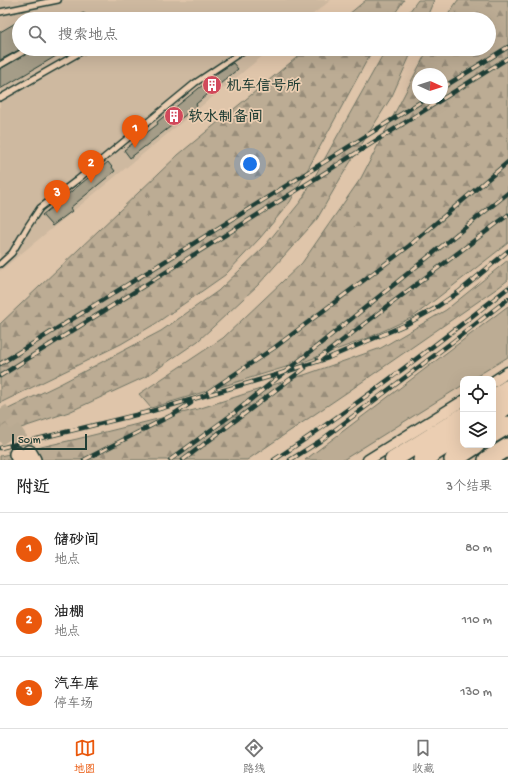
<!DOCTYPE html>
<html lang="zh">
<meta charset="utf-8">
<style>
body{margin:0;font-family:"Gochi Hand","LXGW WenKai TC",sans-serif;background:#f2f2f2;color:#222}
.controls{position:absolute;right:12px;bottom:12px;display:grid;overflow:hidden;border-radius:8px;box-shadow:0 4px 16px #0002}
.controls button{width:36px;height:36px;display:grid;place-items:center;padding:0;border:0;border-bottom:1px solid #e0e0e0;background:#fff;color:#222;font:20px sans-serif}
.compass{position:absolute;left:412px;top:68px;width:36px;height:36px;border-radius:50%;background:#fff;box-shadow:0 4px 16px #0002;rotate:93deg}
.scale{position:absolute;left:12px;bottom:10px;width:75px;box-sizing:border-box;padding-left:4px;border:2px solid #1f3d34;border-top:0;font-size:11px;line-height:14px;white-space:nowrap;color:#1f3d34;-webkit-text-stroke:3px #ebceb2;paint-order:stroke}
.you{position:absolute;left:250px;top:164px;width:14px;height:14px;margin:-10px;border:3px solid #fff;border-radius:50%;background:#1a73e8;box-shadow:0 0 0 6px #1a73e833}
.badge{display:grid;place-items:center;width:26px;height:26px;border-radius:50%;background:#ea580c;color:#fff;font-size:13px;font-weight:700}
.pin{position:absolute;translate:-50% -33px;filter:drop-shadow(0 1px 2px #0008)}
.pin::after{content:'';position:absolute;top:21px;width:14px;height:12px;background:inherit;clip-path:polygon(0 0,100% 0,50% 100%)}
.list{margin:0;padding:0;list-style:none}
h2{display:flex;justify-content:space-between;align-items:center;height:52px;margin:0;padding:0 16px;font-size:17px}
h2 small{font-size:13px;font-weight:400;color:#767676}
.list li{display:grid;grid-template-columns:26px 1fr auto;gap:12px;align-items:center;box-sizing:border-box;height:72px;padding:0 16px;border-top:1px solid #e0e0e0}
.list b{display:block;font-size:15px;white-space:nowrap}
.list p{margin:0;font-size:13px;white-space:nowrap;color:#767676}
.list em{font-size:13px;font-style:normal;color:#767676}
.icon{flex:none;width:22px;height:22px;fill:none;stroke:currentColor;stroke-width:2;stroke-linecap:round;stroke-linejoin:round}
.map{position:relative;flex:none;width:508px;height:460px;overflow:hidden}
.search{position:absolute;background:#fff;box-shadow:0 4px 16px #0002;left:12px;right:12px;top:12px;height:44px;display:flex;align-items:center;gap:10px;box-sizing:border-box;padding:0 14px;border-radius:22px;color:#767676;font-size:15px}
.sheet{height:268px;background:#fff}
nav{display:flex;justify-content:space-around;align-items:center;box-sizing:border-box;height:56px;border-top:1px solid #e0e0e0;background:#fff;font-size:11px;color:#767676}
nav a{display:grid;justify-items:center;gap:2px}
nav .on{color:#ea580c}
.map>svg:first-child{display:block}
.built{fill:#ceb9a0}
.grass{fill:#bcac94;stroke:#6e7464}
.forest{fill:url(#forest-firs);stroke:#6e7464;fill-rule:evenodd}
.building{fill:#a59d88;stroke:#1f3d34}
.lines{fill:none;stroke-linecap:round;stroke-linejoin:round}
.secondary-tunnel{stroke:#b9aa92;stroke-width:15;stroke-dasharray:15 8;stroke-linecap:butt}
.service-casing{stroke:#1f3d34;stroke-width:8}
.minor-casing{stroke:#1f3d34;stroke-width:13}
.secondary-casing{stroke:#1f3d34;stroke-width:18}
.primary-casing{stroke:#1f3d34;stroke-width:19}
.trunk-casing{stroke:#1f3d34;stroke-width:20}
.service{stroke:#ebceb2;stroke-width:5}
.minor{stroke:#ebceb2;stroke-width:10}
.secondary{stroke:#ebceb2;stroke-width:15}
.primary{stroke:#ebceb2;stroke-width:16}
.trunk{stroke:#ebceb2;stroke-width:17}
.rail-casing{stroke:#1f3d34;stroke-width:4.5}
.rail{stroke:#ebceb2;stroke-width:3;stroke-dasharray:9;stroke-linecap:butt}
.labels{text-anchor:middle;stroke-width:3.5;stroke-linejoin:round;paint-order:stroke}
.poi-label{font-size:15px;font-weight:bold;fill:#1f3d34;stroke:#ebceb2;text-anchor:start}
</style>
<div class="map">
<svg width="508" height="460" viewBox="0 0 508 460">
<defs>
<pattern id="forest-firs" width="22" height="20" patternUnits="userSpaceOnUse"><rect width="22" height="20" fill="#bcac94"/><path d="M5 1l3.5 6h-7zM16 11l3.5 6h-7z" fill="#988d7a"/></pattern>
</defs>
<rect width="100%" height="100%" fill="#dfc5aa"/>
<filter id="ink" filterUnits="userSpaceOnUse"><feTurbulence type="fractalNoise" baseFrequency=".025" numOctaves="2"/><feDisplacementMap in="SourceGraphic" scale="8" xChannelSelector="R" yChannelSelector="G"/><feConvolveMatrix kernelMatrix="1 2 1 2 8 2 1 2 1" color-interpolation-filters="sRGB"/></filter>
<g filter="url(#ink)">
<!-- built -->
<path class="built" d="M0,0h331l-24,19h-288v30h252l-271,222z"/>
<!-- grass -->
<path class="grass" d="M508,306v51l-36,22h-9v6l-120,75h-38z"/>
<!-- forest -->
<path class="forest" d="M366,0h38l-13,19h-48z
M418,0h16l-8,19h-22z
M458,0h50v243l-95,74 -45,21 -62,23 -155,47 -12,-14 84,-56 79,-75 59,-85 67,-129h61v-30h-44zM418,74h24v24h-24z
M307,49h66l-83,153 -30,36 -35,37 -70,49 -34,20 -121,59v-79l178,-169z
M386,49h27l-21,47 -49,78 -26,45 -59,66 -60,56 -51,35 -78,36 -69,23v-22l60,-29 101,-53 57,-40 45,-43 38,-47z
M508,260v20l-9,7 -150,104 -102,69h-247v-4l77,-17 121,-30 109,-35 74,-26 65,-38z"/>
<!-- building -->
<path class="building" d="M19,21v29l-19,10v-28z
M32,49h36l-68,40v-20l30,-17z
M233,63l5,6 -42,35 1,2 -67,52 -6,-8 34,-26 -1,-2 62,-50z
M108,162l7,9 -45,37 2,3 -20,15 -10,-11z"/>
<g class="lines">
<!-- secondary-tunnel -->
<path class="secondary-tunnel" d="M0,409l29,44
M0,428l17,26"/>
<defs>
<path id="service" d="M0,12l58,-12
M80,19l3,-2
M0,65l28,-16
M0,98l86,-49
M0,264l12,-11 16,-27 12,-18 37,-28 118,-97 51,-34"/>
<path id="minor" d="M493,382l15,-10
M368,460l95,-59"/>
<path id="secondary" d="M29,453l4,7
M17,454l3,6"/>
<path id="primary" d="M493,398l15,-10
M393,460l70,-44"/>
<path id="trunk" d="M493,415l15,-10
M493,434l15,-9
M422,460l41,-26
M453,460l23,-15
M487,460l21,-13"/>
</defs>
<!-- service casing -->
<use href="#service" class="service-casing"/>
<!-- minor casing -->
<use href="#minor" class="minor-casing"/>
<!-- secondary casing -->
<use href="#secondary" class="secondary-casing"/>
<!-- primary casing -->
<use href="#primary" class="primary-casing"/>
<!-- trunk casing -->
<use href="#trunk" class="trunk-casing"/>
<!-- service -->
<use href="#service" class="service"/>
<!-- minor -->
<use href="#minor" class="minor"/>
<!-- secondary -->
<use href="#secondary" class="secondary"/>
<!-- primary -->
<use href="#primary" class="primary"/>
<!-- trunk -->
<use href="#trunk" class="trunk"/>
<defs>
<path id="rail" d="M442,88l66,-41
M318,359l190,-144
M0,364l427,-266
M0,376l508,-318
M208,392l66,-44 135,-102 99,-84
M0,448l152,-37 124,-36 52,-17 77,-33 29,-16 26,-18 48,-40
M84,460l90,-46 17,-11
M170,460l64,-47 274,-220
M183,460l122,-92
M274,460c81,-53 158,-112 234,-172
M290,460l30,-19 135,-101 53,-41"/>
</defs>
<!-- rail casing -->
<use href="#rail" class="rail-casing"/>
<!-- rail -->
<use href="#rail" class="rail"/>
</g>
</g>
<!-- icons -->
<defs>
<symbol id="building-disc" viewBox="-11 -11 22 22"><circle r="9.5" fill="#d1495b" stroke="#ebceb2"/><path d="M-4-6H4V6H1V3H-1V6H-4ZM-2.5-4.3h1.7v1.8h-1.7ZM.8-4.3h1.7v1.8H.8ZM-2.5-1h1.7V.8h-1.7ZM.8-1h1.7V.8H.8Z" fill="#fff"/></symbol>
</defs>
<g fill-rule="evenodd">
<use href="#building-disc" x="201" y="74" width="22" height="22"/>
<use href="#building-disc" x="163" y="105" width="22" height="22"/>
</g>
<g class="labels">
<!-- poi labels -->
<g class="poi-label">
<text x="226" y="90">机车信号所</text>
<text x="188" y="121">软水制备间</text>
</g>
</g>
</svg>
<div class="controls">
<button><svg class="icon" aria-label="locate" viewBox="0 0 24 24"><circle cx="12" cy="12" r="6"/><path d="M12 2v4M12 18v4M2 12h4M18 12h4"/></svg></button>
<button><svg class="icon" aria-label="layers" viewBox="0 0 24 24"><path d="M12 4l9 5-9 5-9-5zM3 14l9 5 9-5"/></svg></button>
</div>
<svg class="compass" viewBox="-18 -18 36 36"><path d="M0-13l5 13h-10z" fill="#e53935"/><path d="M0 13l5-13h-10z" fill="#767676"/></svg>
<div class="scale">50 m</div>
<div class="you"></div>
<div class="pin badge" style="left:135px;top:148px">1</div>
<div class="pin badge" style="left:91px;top:183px">2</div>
<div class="pin badge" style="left:57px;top:213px">3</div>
<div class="search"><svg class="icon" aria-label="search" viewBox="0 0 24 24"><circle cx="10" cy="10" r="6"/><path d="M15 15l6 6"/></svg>搜索地点</div>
</div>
<section class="sheet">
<h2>附近<small>3个结果</small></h2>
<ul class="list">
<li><span class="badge">1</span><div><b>储砂间</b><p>地点</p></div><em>80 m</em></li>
<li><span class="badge">2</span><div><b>油棚</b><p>地点</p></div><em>110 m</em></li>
<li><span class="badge">3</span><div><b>汽车库</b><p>停车场</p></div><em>130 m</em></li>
</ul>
</section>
<nav>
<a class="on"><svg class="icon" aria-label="map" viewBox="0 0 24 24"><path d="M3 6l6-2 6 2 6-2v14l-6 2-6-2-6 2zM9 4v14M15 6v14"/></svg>地图</a>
<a><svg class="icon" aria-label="directions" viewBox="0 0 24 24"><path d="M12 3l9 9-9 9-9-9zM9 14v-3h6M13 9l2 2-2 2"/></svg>路线</a>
<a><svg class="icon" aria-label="saved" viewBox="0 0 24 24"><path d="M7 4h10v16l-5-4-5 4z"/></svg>收藏</a>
</nav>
